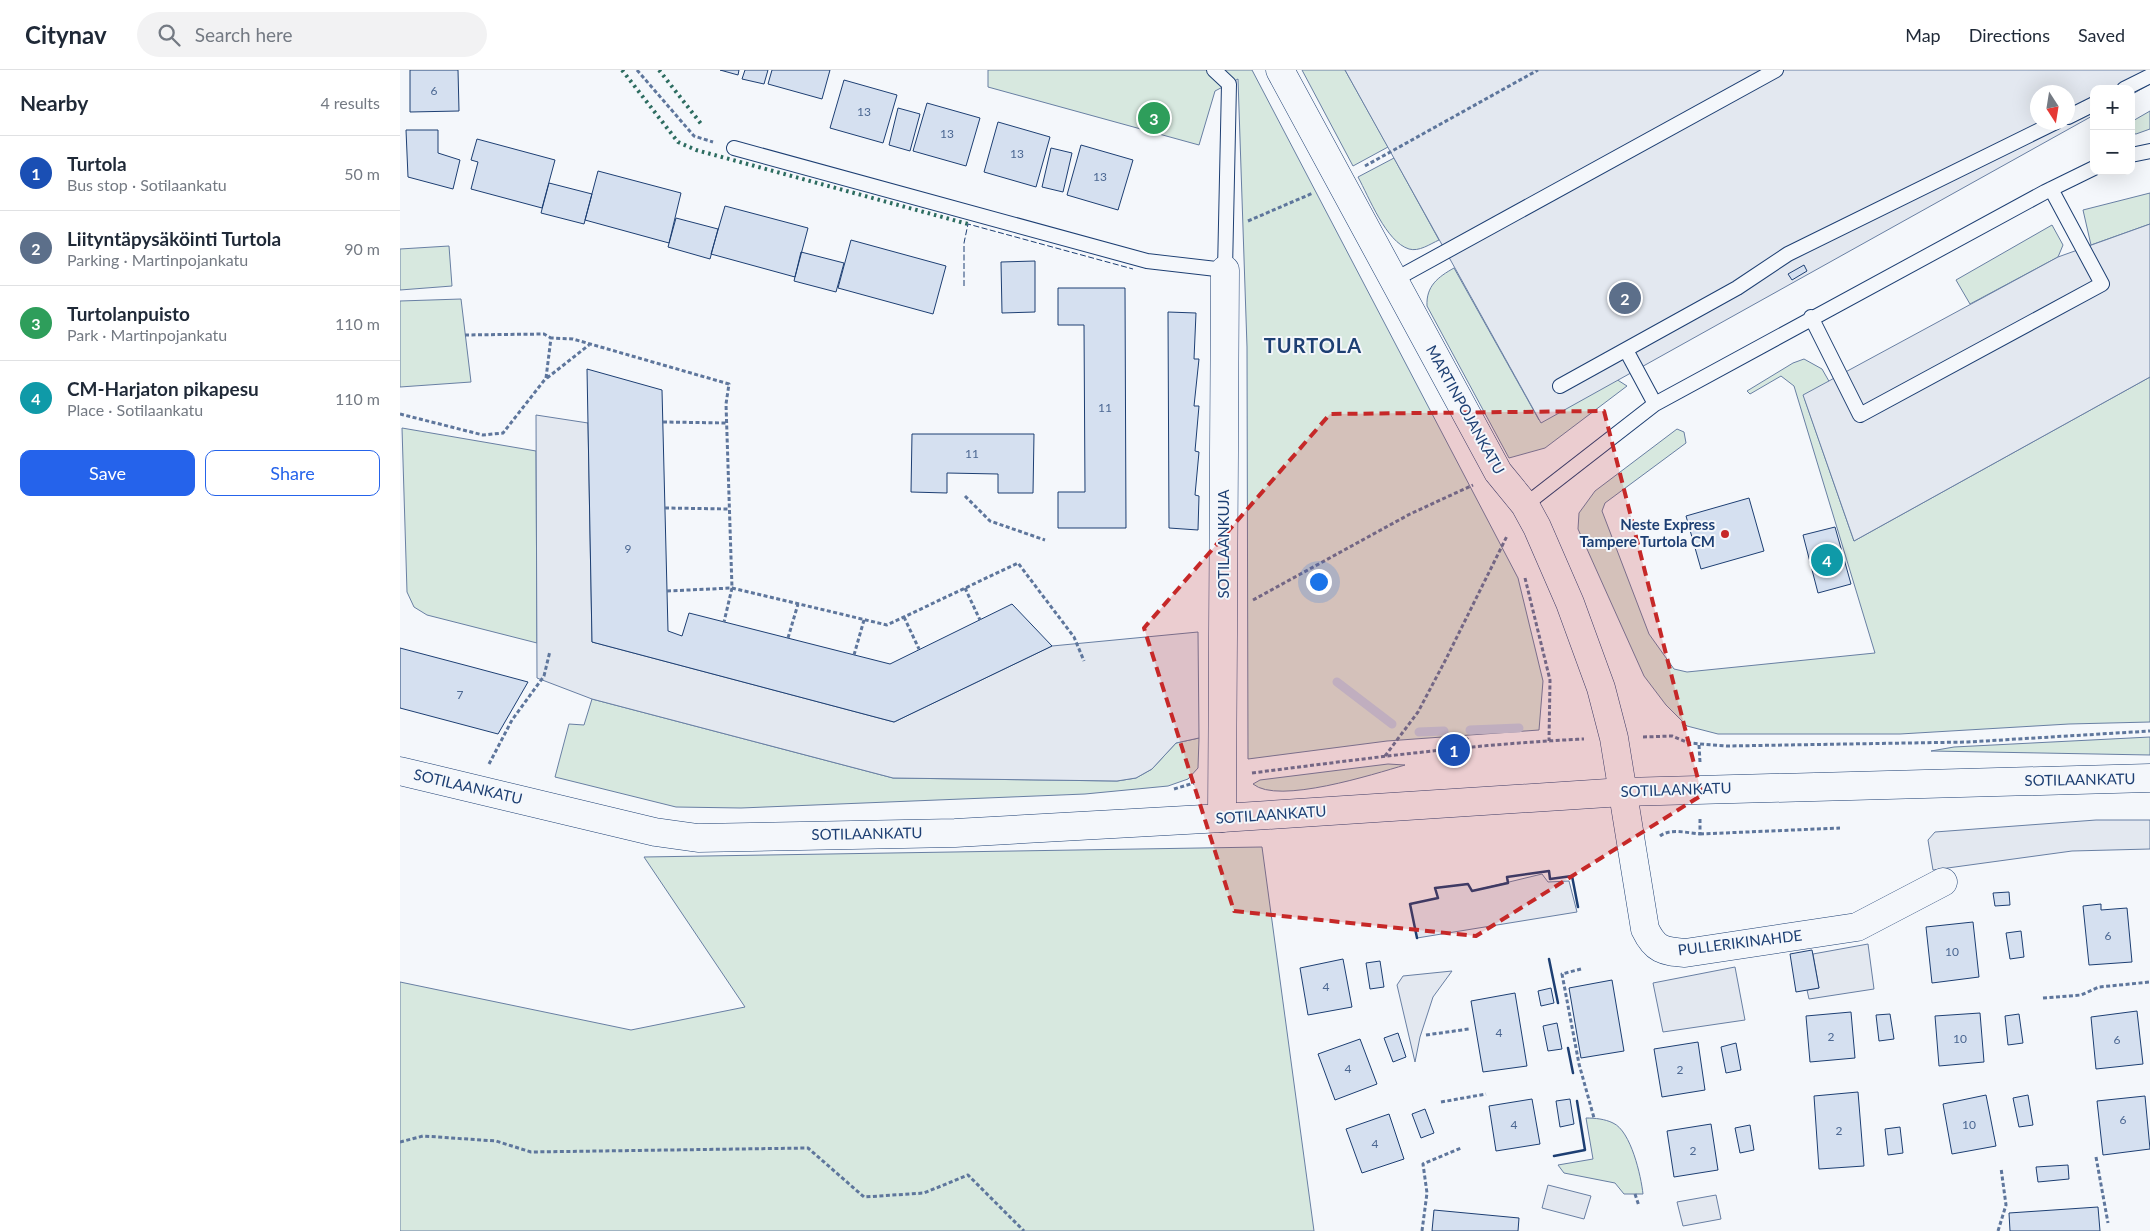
<!DOCTYPE html>
<meta charset="utf-8">
<style>
body{margin:0;font-family:Lato,sans-serif;background:#f2f2f3;color:#1f2937}
.controls{position:absolute;right:15px;top:15px;display:grid;overflow:hidden;border-radius:10px;box-shadow:0 5px 20px #0002}
.controls button{width:45px;height:45px;display:grid;place-items:center;padding:0;border:0;border-bottom:1px solid #e0e1e3;background:#fff;color:#1f2937;font:25px sans-serif}
.compass{position:absolute;left:1630px;top:15px;width:45px;height:45px;border-radius:50%;background:#fff;box-shadow:0 5px 20px #0002;rotate:168deg}
.you{position:absolute;left:918px;top:511px;width:18px;height:18px;margin:-12px;border:4px solid #fff;border-radius:50%;background:#1a73e8;box-shadow:0 0 0 8px #1a73e833}
.badge{display:grid;place-items:center;width:32px;height:32px;border-radius:50%;background:#2563eb;color:#fff;font-size:16px;font-weight:700}
.pin{position:absolute;translate:-50% -50%;border:2px solid #fff;box-shadow:0 1px 5px #0006}
.list{margin:0;padding:0;list-style:none}
h2{display:flex;justify-content:space-between;align-items:center;height:65px;margin:0;padding:0 20px;font-size:21px}
h2 small{font-size:16px;font-weight:400;color:#747a83}
.list li{display:grid;grid-template-columns:32px 1fr auto;gap:15px;align-items:center;box-sizing:border-box;height:75px;padding:0 20px;border-top:1px solid #e0e1e3}
.list b{display:block;font-size:19px;white-space:nowrap}
.list p{margin:0;font-size:16px;white-space:nowrap;color:#747a83}
.list em{font-size:16px;font-style:normal;color:#747a83}
.actions{display:flex;gap:10px;padding:15px 20px}
.actions a{flex:1;padding:11px 0;border:1px solid #2563eb;border-radius:10px;text-align:center;font-size:18px;color:#2563eb}
.actions .main{background:#2563eb;color:#fff}
.icon{flex:none;width:28px;height:28px;fill:none;stroke:currentColor;stroke-width:2;stroke-linecap:round;stroke-linejoin:round}
.map{position:relative;flex:none;width:1750px;height:1161px;overflow:hidden}
header{display:flex;align-items:center;gap:30px;box-sizing:border-box;height:70px;padding:0 25px;background:#fff;border-bottom:1px solid #e0e1e3}
header strong{font-size:24px}
nav{display:flex;gap:28px;margin-inline-start:auto;font-size:18px}
.search{width:350px;height:45px;background:#f2f2f3;display:flex;align-items:center;gap:12px;box-sizing:border-box;padding:0 18px;border-radius:28px;color:#747a83;font-size:19px}
main{display:flex}
aside{flex:1;background:#fff}
.map>svg:first-child{display:block}
.green{fill:#d7e8df;stroke:#687fa3}
.parking{fill:#e3e8f0;stroke:#687fa3;fill-rule:evenodd}
.lines{fill:none;stroke-linecap:round;stroke-linejoin:round}
.stream{stroke:#bed0e5;stroke-width:9}
.building{fill:#d5e0f0;stroke:#1d3f73}
.service-casing{stroke:#1d3f73;stroke-width:16}
.minor-casing{stroke:#1d3f73;stroke-width:29}
.secondary-casing{stroke:#1d3f73;stroke-width:29}
.path{stroke:#5e769c;stroke-width:3;stroke-dasharray:4 2.5;stroke-linecap:butt}
.service{stroke:#f4f7fb;stroke-width:14}
.minor{stroke:#f4f7fb;stroke-width:28}
.secondary{stroke:#f4f7fb;stroke-width:28}
.hedge{stroke:#2c6c60;stroke-width:4;stroke-dasharray:2.5 4;stroke-linecap:butt}
.fence{stroke:#1d3f73;stroke-width:1;stroke-dasharray:6 2.5;stroke-linecap:butt}
.wall{stroke:#1d3f73;stroke-width:2.5}
.marked{fill:#c62828;fill-opacity:0.2;stroke:#c62828;stroke-width:4;stroke-dasharray:10 6;stroke-linejoin:round}
.poi-dot{fill:#c62828;stroke:#f4f7fb;stroke-width:2}
.labels{text-anchor:middle;stroke-width:4;stroke-linejoin:round;paint-order:stroke}
.number-label{font-size:12px;fill:#4b6792}
.street-label{font-size:15px;fill:#1d3f73;stroke:#f4f7fb}
.poi-label{font-size:15px;font-weight:bold;fill:#1d3f73;stroke:#f4f7fb;text-anchor:end}
.district-label{font-size:20px;font-weight:bold;letter-spacing:1px;fill:#1d3f73;stroke:#f4f7fb}
</style>
<header>
<strong>Citynav</strong>
<div class="search"><svg class="icon" aria-label="search" viewBox="0 0 24 24"><circle cx="10" cy="10" r="6"/><path d="M15 15l6 6"/></svg>Search here</div>
<nav><a>Map</a><a>Directions</a><a>Saved</a></nav>
</header>
<main>
<aside>
<h2>Nearby<small>4 results</small></h2>
<ul class="list">
<li><span class="badge" style="background:#1a4fb4">1</span><div><b>Turtola</b><p>Bus stop · Sotilaankatu</p></div><em>50 m</em></li>
<li><span class="badge" style="background:#5c6f8a">2</span><div><b>Liityntäpysäköinti Turtola</b><p>Parking · Martinpojankatu</p></div><em>90 m</em></li>
<li><span class="badge" style="background:#2e9e5b">3</span><div><b>Turtolanpuisto</b><p>Park · Martinpojankatu</p></div><em>110 m</em></li>
<li><span class="badge" style="background:#0f9aa8">4</span><div><b>CM-Harjaton pikapesu</b><p>Place · Sotilaankatu</p></div><em>110 m</em></li>
</ul>
<div class="actions"><a class="main">Save</a><a>Share</a></div>
</aside>
<div class="map">
<svg width="1750" height="1161" viewBox="0 0 1750 1161">
<rect width="100%" height="100%" fill="#f4f7fb"/>
<!-- green -->
<path class="green" d="M588,0h264l266,508 25,103 -4,49 -152,11 -139,18 -1,-412 -9,-268 -23,12 -16,54 -211,-58z
M902,0h43l43,77 -35,19z
M1750,41v18l-14,5 -5,-1v-11z
M994,88l45,82c-9,4 -20,12 -30,9 -23,-7 -40,-52 -51,-72z
M1750,123v31l-59,21 -8,-35z
M1652,155l11,20 -5,12 -88,47 -14,-24z
M49,176l3,40 -52,4v-41z
M1054,198l85,152 77,-41 11,7 -82,62 -36,10 -82,-152c-1,-20 11,-29 27,-38z
M61,229l10,83 -71,5v-86z
M1404,289l18,10 8,14 -25,17 49,141 296,-164v345l-81,2 -169,10h-182l-31,-8 -21,-21 -22,-29 -66,-147 1,-16 16,-22 82,-62 7,3 2,11 -81,60 -3,8 47,123 25,35 13,3 188,-19 -81,-267 -13,-10 -31,18 -3,-3 46,-28z
M2,358l134,23 1,192 -110,-28 -13,-8 -7,-15z
M192,629l301,79 224,3 19,-3 16,-9 24,-26 23,-5 -1,30 -10,11 -20,7 -83,8 -344,14 -65,-1 -121,-30 14,-53 15,1z
M1750,667v18l-219,-4 23,-4z
M988,694l17,1c-31,9 -127,40 -152,19l7,-4z
M862,777l52,384h-914v-249l231,48 114,-23 -101,-150z
M1186,1048c9,0 19,1 27,5 18,8 28,53 30,71h-19l-9,-11 -51,-10 -6,-8 35,-6z"/>
<!-- parking -->
<path class="parking" d="M945,0h805v14l-19,11v-6h-37v26l-553,308zM1638,22h30v30h-30z
M1750,154v153l-296,164 -51,-146 255,-138z
M136,345l52,8 4,219 302,80 158,-76 146,-14 1,106 -23,5 -24,26 -16,9 -19,3 -224,-3 -301,-79 -55,-21z
M1696,750h54v29l-78,2 -139,19 -5,-30 7,-8z
M1142,804l6,8 21,-1 8,31 -160,26 -7,-34 28,-6 -3,-10 33,-4 4,7z
M1468,874l6,45 -65,10 -2,-9 12,-2 -6,-34z
M1335,897l10,53 -82,12 -10,-49z
M1052,901l-19,26 -13,40 -5,25 -18,-77 6,-9z
M1148,1115l43,11 -7,23 -42,-11z
M1316,1125l5,24 -38,7 -6,-24z"/>
<g class="lines">
<!-- stream -->
<path class="stream" d="M937,612l55,42
M1070,660l49,-2
M1019,662l25,-1"/>
</g>
<!-- building -->
<path class="building" d="M10,0h48l1,41 -49,1z
M320,0h19l-1,5z
M345,0h23l-4,14 -22,-5z
M372,0h58l-8,29 -54,-15z
M444,10l53,15 -14,48 -53,-15z
M527,33l53,15 -14,48 -53,-15z
M498,38l22,6 -10,37 -21,-6z
M598,52l52,15 -14,50 -52,-15z
M6,60h32v23l22,7 -7,29 -45,-12z
M77,69l78,21 -13,48 -71,-19 7,-27 -7,-2z
M681,75l52,15 -15,50 -51,-15z
M651,78l21,5 -9,39 -21,-5z
M198,101l83,22 -12,50 -84,-23z
M149,113l43,11 -8,30 -43,-11z
M325,136l83,22 -13,49 -84,-23z
M276,148l42,11 -8,30 -42,-12z
M451,170l95,26 -13,48 -95,-26z
M401,182l43,11 -8,29 -42,-11z
M635,191v51l-33,1 -1,-51z
M1404,195l3,6 -15,9 -4,-6z
M658,218h67l1,240h-68v-36h27l-1,-167h-26z
M768,242l28,1 -2,46h5l-5,47h5l-4,45 4,1 -4,43 4,1 -1,34 -29,-2z
M187,299l75,21 6,241 14,5 7,-23 201,51 122,-60 40,42 -158,76 -302,-80z
M512,364h122l-1,59h-35v-19l-51,-1v20l-36,-1z
M1349,428l15,53 -63,18 -15,-53z
M1435,457l16,57 -33,9 -15,-58z
M0,578l72,19 56,15 -30,52 -98,-26z
M1068,668v6l-18,1v-6z
M1609,822l1,13 -15,1 -2,-13z
M1701,834v6l26,-2 5,54 -43,3 -6,-59z
M1573,852l6,55 -47,6 -6,-56z
M1621,861l3,26 -14,2 -4,-26z
M1412,880l7,38 -23,4 -6,-38z
M943,889l9,48 -44,8 -8,-47z
M980,891l4,26 -14,2 -4,-26z
M1212,910l12,71 -43,7 -12,-70z
M1151,918l3,15 -13,3 -3,-15z
M1115,923l12,73 -44,6 -12,-71z
M1737,941l6,53 -47,5 -5,-52z
M1451,942l4,46 -45,4 -4,-46z
M1580,943l4,49 -45,4 -4,-50z
M1490,944l4,25 -15,2 -3,-26z
M1619,944l4,29 -15,2 -3,-29z
M1157,953l5,26 -14,2 -5,-25z
M998,963l8,24 -13,5 -9,-24z
M960,969l17,45 -42,16 -17,-46z
M1298,972l7,48 -43,7 -8,-48z
M1336,973l5,27 -15,3 -5,-26z
M1458,1022l6,74 -45,3 -5,-73z
M1586,1025l10,51 -44,8 -9,-50z
M1628,1025l5,30 -14,2 -6,-29z
M1745,1026l5,53 -47,6 -6,-54z
M1132,1029l8,45 -44,7 -7,-45z
M1170,1029l4,25 -14,3 -4,-26z
M1025,1039l9,24 -13,5 -9,-24z
M989,1044l15,45 -42,14 -16,-44z
M1311,1054l7,46 -44,7 -7,-46z
M1350,1055l4,25 -14,3 -5,-25z
M1500,1057l3,26 -15,2 -3,-26z
M1668,1095l1,14 -31,3 -2,-15z
M1698,1137l2,24h-90l-1,-18z
M1034,1140l85,8 -1,13h-86z"/>
<g class="lines">
<defs>
<path id="service" d="M1724,19l26,-13
M1668,47l26,-13
M334,78l413,113 78,9 4,-186 -15,-14
M1731,85l19,-4
M994,210l382,-210
M1411,247l49,98 242,-131 -51,-95
M1226,280l29,54
M1160,316l177,-98 51,-34 268,-132
M1125,435l130,-101 390,-212 49,-24"/>
<path id="minor" d="M880,0l218,402 27,33 12,22 33,76 31,85 13,50 31,191c10,21 18,22 40,24l172,-26 86,-45
M822,748l3,-548"/>
<path id="secondary" d="M0,701l255,61 43,6 257,-5 267,-15 401,-26 527,-14"/>
</defs>
<!-- service casing -->
<use href="#service" class="service-casing"/>
<!-- minor casing -->
<use href="#minor" class="minor-casing"/>
<!-- secondary casing -->
<use href="#secondary" class="secondary-casing"/>
<!-- path -->
<path class="path" d="M237,0l57,66 19,6
M965,96l173,-96
M848,151l65,-28
M65,265l79,-1 7,4
M147,308l42,-33
M0,344l83,21 20,-2 43,-55 5,-40 22,1 156,45 -3,20 6,184 155,37 131,-62 56,74 10,24
M263,352l64,1
M565,426l25,25 55,19
M265,438l64,1
M1125,508l25,102 -1,61
M565,518l15,32
M267,521l65,-3 -8,34
M853,530l157,-86 63,-29
M504,547l15,32
M388,568l10,-34
M454,585l10,-35
M1243,667l29,-1 17,7 38,3 241,-4 182,-11
M1299,675l1,17
M985,686l33,-44 28,-53 61,-123
M89,694l23,-44 32,-44 6,-25
M852,703c110,-14 221,-29 332,-34
M774,719l20,-6
M1300,764l140,-6
M1260,766c10,-8 28,-3 40,-2v-16
M1181,899l-19,5 17,90 15,54
M1643,928l38,-3 18,-8 51,-5
M1026,965l43,-6
M1041,1032l45,-8
M0,1072l23,-6 73,5 35,11 277,-4 56,49 60,-4 44,-18 56,56
M1696,1087l12,66
M1235,1124l4,12
M1022,1161l5,-38 -4,-29 38,-16
M1598,1161l8,-26 -5,-37"/>
<!-- service -->
<use href="#service" class="service"/>
<!-- minor -->
<use href="#minor" class="minor"/>
<!-- secondary -->
<use href="#secondary" class="secondary"/>
<!-- hedge -->
<path class="hedge" d="M222,0l56,72 18,8 272,74
M259,0l43,55"/>
<!-- fence -->
<path class="fence" d="M564,216v-43l4,-19 165,45"/>
<!-- wall -->
<path class="wall" d="M1017,868l-7,-34 28,-6 -3,-10 33,-4 4,7 36,-8 -1,-6 42,-6 1,8 22,-3 6,31
M1149,889l9,44
M1168,978l5,25
M1154,1086l31,-6 -8,-49"/>
</g>
<!-- marked area -->
<path class="marked" d="M1204,341l98,384 -226,141 -242,-25 -90,-283 186,-214z"/>
<!-- markers -->
<circle class="poi-dot" cx="1325" cy="464" r="5"/>
<g class="labels">
<!-- number labels -->
<g class="number-label">
<text x="34" y="25">6</text>
<text x="464" y="46">13</text>
<text x="547" y="68">13</text>
<text x="617" y="88">13</text>
<text x="700" y="111">13</text>
<text x="705" y="342">11</text>
<text x="572" y="388">11</text>
<text x="228" y="483">9</text>
<text x="60" y="629">7</text>
<text x="1708" y="870">6</text>
<text x="1552" y="886">10</text>
<text x="926" y="921">4</text>
<text x="1099" y="967">4</text>
<text x="1431" y="971">2</text>
<text x="1560" y="973">10</text>
<text x="1717" y="974">6</text>
<text x="948" y="1003">4</text>
<text x="1280" y="1004">2</text>
<text x="1723" y="1054">6</text>
<text x="1114" y="1059">4</text>
<text x="1569" y="1059">10</text>
<text x="1439" y="1065">2</text>
<text x="975" y="1078">4</text>
<text x="1293" y="1085">2</text>
</g>
<!-- street labels -->
<g class="street-label">
<text transform="translate(1065 340) rotate(61)" y="5">MARTINPOJANKATU</text>
<text transform="translate(824 474) rotate(-90)" y="5">SOTILAANKUJA</text>
<text transform="translate(1680 710) rotate(-1)" y="5">SOTILAANKATU</text>
<text transform="translate(68 717) rotate(13)" y="5">SOTILAANKATU</text>
<text transform="translate(1276 720) rotate(-2)" y="5">SOTILAANKATU</text>
<text transform="translate(871 745) rotate(-4)" y="5">SOTILAANKATU</text>
<text transform="translate(467 764) rotate(-1)" y="5">SOTILAANKATU</text>
<text transform="translate(1340 873) rotate(-7)" y="5">PULLERIKINAHDE</text>
</g>
<!-- poi labels -->
<g class="poi-label">
<text x="1315" y="460">Neste Express<tspan x="1315" dy="17">Tampere Turtola CM</tspan></text>
</g>
<!-- district labels -->
<g class="district-label">
<text x="913" y="283">TURTOLA</text>
</g>
</g>
</svg>
<div class="controls">
<button>+</button>
<button>−</button>
</div>
<svg class="compass" viewBox="-18 -18 36 36"><path d="M0-13l5 13h-10z" fill="#e53935"/><path d="M0 13l5-13h-10z" fill="#747a83"/></svg>
<div class="you"></div>
<div class="pin badge" style="left:1054px;top:680px;background:#1a4fb4">1</div>
<div class="pin badge" style="left:1225px;top:228px;background:#5c6f8a">2</div>
<div class="pin badge" style="left:754px;top:48px;background:#2e9e5b">3</div>
<div class="pin badge" style="left:1427px;top:490px;background:#0f9aa8">4</div>
</div>
</main>
